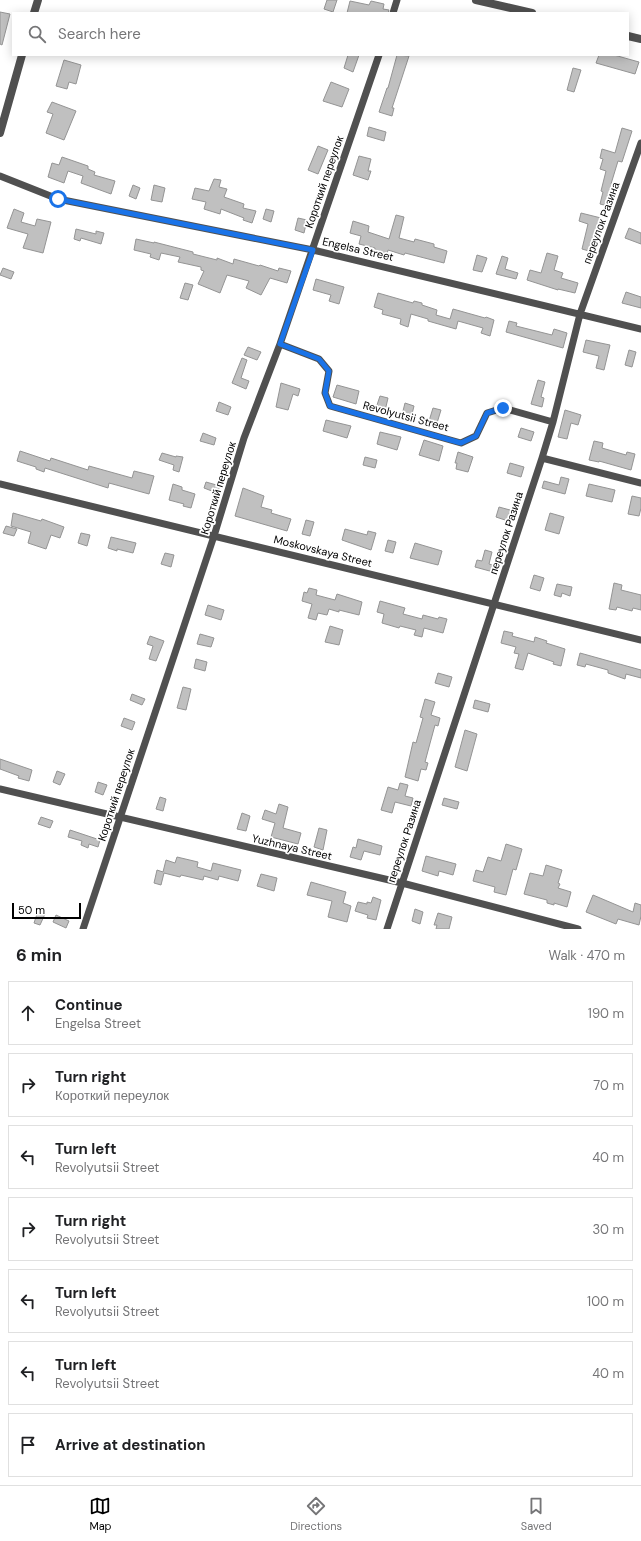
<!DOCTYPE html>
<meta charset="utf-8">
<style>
body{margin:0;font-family:"DM Sans",sans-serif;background:#f2f2f2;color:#202124}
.scale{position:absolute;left:12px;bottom:10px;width:69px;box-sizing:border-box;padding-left:4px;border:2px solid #000;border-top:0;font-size:11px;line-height:14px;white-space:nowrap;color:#000;-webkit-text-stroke:3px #fff;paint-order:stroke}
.stop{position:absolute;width:12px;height:12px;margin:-9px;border:3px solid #1a73e8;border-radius:50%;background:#fff}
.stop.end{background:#1a73e8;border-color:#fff;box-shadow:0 1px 4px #0008}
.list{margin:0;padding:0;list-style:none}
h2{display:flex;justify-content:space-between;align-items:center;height:52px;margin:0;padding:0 16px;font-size:17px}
h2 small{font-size:13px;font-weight:400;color:#757577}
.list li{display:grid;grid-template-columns:26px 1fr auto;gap:12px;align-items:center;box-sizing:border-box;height:64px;margin:0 8px 8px;padding:0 8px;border:1px solid #e0e0e0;border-radius:0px}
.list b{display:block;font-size:15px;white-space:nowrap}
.list p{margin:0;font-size:13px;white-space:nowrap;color:#757577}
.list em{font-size:13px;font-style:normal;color:#757577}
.icon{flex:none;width:22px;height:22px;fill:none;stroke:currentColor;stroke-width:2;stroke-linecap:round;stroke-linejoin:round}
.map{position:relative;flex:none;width:641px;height:929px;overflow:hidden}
.search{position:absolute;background:#fff;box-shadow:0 2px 10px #0003;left:12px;right:12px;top:12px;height:44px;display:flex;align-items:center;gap:10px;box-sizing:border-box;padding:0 14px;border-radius:0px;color:#757577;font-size:15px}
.sheet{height:556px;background:#fff}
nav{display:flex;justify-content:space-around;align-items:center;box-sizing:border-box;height:56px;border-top:1px solid #e0e0e0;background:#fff;font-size:11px;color:#757577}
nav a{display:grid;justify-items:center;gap:2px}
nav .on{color:#000}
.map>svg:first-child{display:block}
.building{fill:#c0c0c0;stroke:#949494}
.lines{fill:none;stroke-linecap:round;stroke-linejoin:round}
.minor{stroke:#505050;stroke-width:7}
.tertiary{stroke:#505050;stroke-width:8}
.route{stroke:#1a73e8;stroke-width:5}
.labels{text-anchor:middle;stroke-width:3.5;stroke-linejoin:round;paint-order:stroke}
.street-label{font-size:11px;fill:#000;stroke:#fff}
</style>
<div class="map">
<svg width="641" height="929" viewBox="0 0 641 929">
<rect width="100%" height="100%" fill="#fff"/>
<!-- building -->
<path class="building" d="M327,0h10l-4,12 -9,-3z
M350,1l19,4 2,-4 13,3 -1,5 6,1 -1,3h-41z
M0,12l10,2 -8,31 -2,-1z
M348,55h11l-6,17 -9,-4z
M397,55l12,1 -17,52h2l-2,8 -13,-4 8,-24h1z
M599,55h15l25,7 -4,12 -39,-11z
M64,60l17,5 -5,19 -7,-2 -2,7 -11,-3z
M573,68l8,2 -7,22 -7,-2z
M331,82l18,7 -7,18 -19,-6z
M52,102l24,9 -12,29 -18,-7 7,-19 -6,-2z
M369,127l17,5 -2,9 -17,-5z
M622,128l10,3 -10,31 -4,-1 -7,23 3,1 -6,21 -8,-2 3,-12 -2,-1 5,-20 -6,-2 3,-10 -3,-1 2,-9 13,4z
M318,146l10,4 -10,24 -10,-4z
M359,156l12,3 -3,12h3l-3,9 -15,-5z
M62,157l26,9v3l7,3 -1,3 21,6 -4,13 -30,-11 2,-7 -15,-5 -4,12 -16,-6 4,-14 7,2z
M214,179l7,1 -2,7 8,2 -3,8 20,7 -1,4 13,3 -4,12 -9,-3 1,-2 -23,-9 -1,5 -16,-5 2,-7 -14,-3 3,-11 14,3z
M133,185l7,3 -4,11 -7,-3z
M154,185l11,3 -3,14 -11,-2z
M14,209l10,4 -3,9 14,4 2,-7 14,3 -8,31 -20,-5 5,-14 -21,-6z
M266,209l8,2 -3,11 -8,-3z
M581,213l20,5 -12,33 -7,-2 6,-25 -9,-3z
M396,215l8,2 -5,21 15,4 1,-3 19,5v3l13,4 -3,12 -39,-10 -1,2 -16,-5 -1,4 -12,-3v-3l-16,-4 2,-8 -11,-3 3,-12 16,5 -1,6 21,7z
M298,218l9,2 -3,13 -9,-3z
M629,228l12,5v11l-16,-6z
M76,229l20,5v-3l8,2 -3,11 -20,-6 -1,3 -6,-2z
M136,239l18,4v-1l39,10v2l24,6v-2l16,6 1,-5 25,7 1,-1 18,6 1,-3 12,3 -4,12 -17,-5 -9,17 -15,-7 3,-7 -22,-6 -7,18 -22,-9 6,-13 -3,-1v-3l-23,-5 2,-5 -19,-4 -2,7 -9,-3 1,-3 -17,-4z
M547,253l11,3 -4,14 9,3 -2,5 17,5 -3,10 -17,-4v1l-31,-10 3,-10 11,3z
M477,255l10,3 -5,14 -9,-2z
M502,256l6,2 -3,11 13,4 -2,6 -20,-5z
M3,268l11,4 -3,7 -11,-4z
M316,279l28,8 -5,17 -10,-3 2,-6 -18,-5z
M185,283l8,2 -5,15 -8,-2z
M626,292l15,5v11l-19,-5z
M378,293l35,10 1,-2 8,2v2l15,5 -1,5 14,4 3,-10 32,9 1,-1 8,3 -4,16 -9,-3 2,-5 -25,-7 -2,8 -28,-8v-2l-17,-5 -3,13 -8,-3 1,-5 -19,-5 1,-4 -9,-3z
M509,321l8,2 -1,3 36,9 2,-6 13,4 -4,15 -57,-16z
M586,340l24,5 -6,25 -8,-2 3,-12 -16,-4z
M248,347l13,5 -4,8 -13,-5z
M629,350l7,2 -4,15 -7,-2z
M242,358l5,2 -6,18 8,3 -3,8 -14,-6z
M538,380l7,2 -4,15 3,1 -2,9 -11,-3z
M281,383l19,6 -2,7 -5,-2 -5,16 -12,-3z
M337,385l22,6 -3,13 -23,-7z
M380,396l8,2 -3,13 -9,-3z
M219,402l12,5 -3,8 -12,-4z
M405,403l9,3 -3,12 -9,-3z
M433,408l8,2 -4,13 -8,-2z
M565,410l16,5 -3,10 -7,-2 -4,16 -9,-2z
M326,420l25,6 -4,12 -24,-7z
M521,428l13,4 -3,9 -13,-4z
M380,432l21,5 -4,13 -20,-6z
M203,433l13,5 -2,7 -14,-4z
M424,440l19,6 -4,15 -20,-6z
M594,441l9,2 -1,5 24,7 1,-3 8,2 -4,16 -32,-9v1l-10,-2z
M20,451l30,10 1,-3 37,12 1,-4 43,12 2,-7 20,5 -5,18 -40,-11 -1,5 -63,-20 -1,4 -8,-3v-2l-19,-6z
M458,452l15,5 -5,15 -12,-3 1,-6h-2z
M162,453l14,4v-1l7,1 -4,15 -6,-2 1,-5 -15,-5z
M365,457l12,3 -2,8 -12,-3z
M510,463l14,4 -3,10 -14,-4z
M561,477l8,2 -4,15 -23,-6 2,-7 15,4z
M206,482l14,4 -3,7 -13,-5z
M173,484l9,3v3l13,4 -4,14 -8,-2 1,-2 -15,-4z
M589,484l26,6 -3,12 -26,-6z
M243,488l21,8 -3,11 11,3 -1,3 20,6 -4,12 -52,-15z
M632,496l9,2v10l-2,8 -11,-2z
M499,507l11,3 -2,11 -12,-4z
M13,513l28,8 1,-2 22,8 -4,11 -9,-3 -5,14 -18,-6 3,-11 -20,-6z
M550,513l14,4 -5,17 -14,-4z
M306,520l8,2 -4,14 -8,-2z
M6,526l11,3 -3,7 -11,-3z
M345,529l22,6 1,-4 8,2 -5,17 -29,-10z
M81,533l9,2 -3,11 -9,-3z
M111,537l25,6 -3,10 -16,-4v2l-9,-3z
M388,540l8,2 -3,11 -8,-2z
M415,543l27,8 -4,14 -28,-7z
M485,550l7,2 -3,12 10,3 -2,6 -22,-6 2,-7 5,1z
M165,553l9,2 -3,12 -10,-3z
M534,575l10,3 -4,13 -10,-3z
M614,583l8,2 -1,5 20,5v15l-8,-2 -1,3 -15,-4 -1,3 -7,-1z
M557,584l15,3 -2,9 -8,-3 -1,4 -7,-2z
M309,588l8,2 -1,5 19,5 2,-6 25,8 -3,13 -20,-5v2l-10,-3 -2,6 -9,-2 -2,7 -8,-2 4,-14 -10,-3 2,-9 3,1z
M380,601l25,7 -2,6 19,5 1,-4 15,4 1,-2 8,2 -4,14 -19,-5 -2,9 -8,-2 2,-5 -16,-4 -1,2 -17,-5 2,-9 -7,-2z
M208,605l16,5 -3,10 -16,-5z
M330,626l13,4 -4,15 -14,-3z
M504,631l9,2 -1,3 22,6 1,-5 12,4 -1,2 19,6 -4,17 -8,-2 1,-2 -26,-9 -5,17 -8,-2 4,-14 -5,-1 2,-6 -15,-4z
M200,634l14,4 -3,9 -14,-3z
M150,636l14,5 -8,20 -7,-2 4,-13 -6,-2z
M580,653l61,17v8l-15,-4 -1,5 -17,-6v-3l-22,-6 -1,3 -8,-2z
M196,659l11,3 -2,9 -11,-3z
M438,673l14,4 -3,10 -14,-4z
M183,687l8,2 -5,21 -9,-2z
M132,694l13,5 -3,6 -12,-5z
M425,699l10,3 -4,13 9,3 -2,8 -3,-1 -6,22 -4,15 3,1 -2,7 -5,-1 -3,12 -13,-4 8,-35 3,1 7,-25 -3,-1z
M475,700l15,4 -2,8 -15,-4z
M124,718l11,4 -3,8 -11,-4z
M465,730l12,4 -10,37 -12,-4z
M0,759l32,11 -3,11 -11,-3 1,-2 -19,-7z
M57,771l8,3 -5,11 -7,-3z
M98,782l9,3 -4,10 -8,-3z
M400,783l8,2 -3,11 8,2 -2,8 -16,-4 -3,11 -11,-3 7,-23 10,3z
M160,797l6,2 -3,12 -7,-2z
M444,798l15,4 -2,7 -15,-4z
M279,804l9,3 -5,21 18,5 -3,11 -27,-7 4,-14 -13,-4 3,-9 11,4z
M242,813l8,3 -4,15 -9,-2z
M41,817l12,4 -3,7 -12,-4z
M319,828l8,2 -4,20 -9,-3z
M70,830l30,10 -2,7 -9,-3 -1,4 -7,-3 1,-4 -14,-4z
M358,839l24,7 -2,9 -16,-4 -3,9 -11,-3 3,-10 3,1z
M506,844l16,5 -6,21 -3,-1 -7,26 -12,-3 1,-5 -22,-6 3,-11 7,2 5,-15 13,4z
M426,856l30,8 -3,11 -14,-4 -1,5 -16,-5z
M177,857l21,5 -1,5 14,4 2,-8 28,7 -3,11 -19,-5 -1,4 -14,-4 -1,4 -22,-5 -1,2 -16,-4 -3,12 -7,-2 3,-13 6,2 3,-12 9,3z
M546,865l16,5 -4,13 2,1 -2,4 13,4 -4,15 -13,-4v2l-7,-2v-3l-23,-6 6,-21 13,3z
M261,874l16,4 -3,13 -17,-5z
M311,882l35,10 -3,11 8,3 -4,16 -19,-5 4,-16 -25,-6z
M593,895l40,17 2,-9 6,2v11l-2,9 -21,-6 -2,5 -30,-12z
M373,897l8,3 -5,20 -9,-2 1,-3 -13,-4 3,-9 9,2v-2l4,1z
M415,909l8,3 -3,12 -8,-3z
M38,911l7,3 -5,11 -6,-2z
M438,913l14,4 -3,12h-13l1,-4h-3z
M56,915l13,6 -3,7 -13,-6z"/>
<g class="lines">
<!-- minor -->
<path class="minor" d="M393,13l4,-13
M0,176l58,23 255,51 328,79
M280,344l39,15 10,12 -4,22 5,13 131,37 15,-7 11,-23 16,-5 50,14
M542,458l99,25
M0,484l641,156
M0,789l402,94 176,46
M83,929l131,-393 30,-98 36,-94 99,-289
M387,929l155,-471 11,-36 27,-108 61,-171"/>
<!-- tertiary -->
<path class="tertiary" d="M476,0l56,13
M34,13l4,-13
M628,36l13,3
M0,133l22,-78"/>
</g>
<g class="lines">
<!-- route -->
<path class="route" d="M58,199l255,51 -33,94 39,15 10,12 -4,22 5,13 131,37 15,-7 11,-23 16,-5"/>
</g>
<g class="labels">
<!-- street labels -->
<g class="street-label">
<text transform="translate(324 182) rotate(-71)" y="4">Короткий переулок</text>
<text transform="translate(601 223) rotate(-70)" y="4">переулок Разина</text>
<text transform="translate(358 249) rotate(13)" y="4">Engelsa Street</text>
<text transform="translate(406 416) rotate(15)" y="4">Revolyutsii Street</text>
<text transform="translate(218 488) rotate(-73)" y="4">Короткий переулок</text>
<text transform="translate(506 533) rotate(-72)" y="4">переулок Разина</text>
<text transform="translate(323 551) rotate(14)" y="4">Moskovskaya Street</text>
<text transform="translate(116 795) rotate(-72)" y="4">Короткий переулок</text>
<text transform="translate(404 841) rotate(-72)" y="4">переулок Разина</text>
<text transform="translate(292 847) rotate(13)" y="4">Yuzhnaya Street</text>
</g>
</g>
</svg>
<div class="scale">50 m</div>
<div class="stop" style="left:58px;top:199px"></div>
<div class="stop end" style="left:503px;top:408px"></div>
<div class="search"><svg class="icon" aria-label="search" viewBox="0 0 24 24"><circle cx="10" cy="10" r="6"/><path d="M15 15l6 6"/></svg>Search here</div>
</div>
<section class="sheet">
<h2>6 min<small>Walk · 470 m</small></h2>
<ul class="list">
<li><svg class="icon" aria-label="ahead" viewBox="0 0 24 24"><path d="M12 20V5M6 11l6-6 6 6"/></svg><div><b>Continue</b><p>Engelsa Street</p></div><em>190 m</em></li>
<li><svg class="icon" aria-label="right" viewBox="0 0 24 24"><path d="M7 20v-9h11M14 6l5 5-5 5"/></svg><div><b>Turn right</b><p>Короткий переулок</p></div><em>70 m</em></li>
<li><svg class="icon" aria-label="left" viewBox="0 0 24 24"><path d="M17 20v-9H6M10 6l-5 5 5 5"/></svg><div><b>Turn left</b><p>Revolyutsii Street</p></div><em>40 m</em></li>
<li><svg class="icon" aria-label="right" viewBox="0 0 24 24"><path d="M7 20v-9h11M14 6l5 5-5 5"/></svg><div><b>Turn right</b><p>Revolyutsii Street</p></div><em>30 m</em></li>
<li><svg class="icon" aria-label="left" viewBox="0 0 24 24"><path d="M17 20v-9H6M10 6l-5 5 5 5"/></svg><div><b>Turn left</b><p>Revolyutsii Street</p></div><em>100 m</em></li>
<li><svg class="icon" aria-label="left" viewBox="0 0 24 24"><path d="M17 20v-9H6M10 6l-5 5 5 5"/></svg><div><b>Turn left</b><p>Revolyutsii Street</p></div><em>40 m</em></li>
<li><svg class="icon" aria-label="arrive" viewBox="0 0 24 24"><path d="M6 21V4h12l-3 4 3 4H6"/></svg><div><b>Arrive at destination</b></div></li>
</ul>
</section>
<nav>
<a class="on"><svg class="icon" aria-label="map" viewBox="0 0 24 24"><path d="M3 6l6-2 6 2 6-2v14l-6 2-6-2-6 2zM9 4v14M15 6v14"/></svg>Map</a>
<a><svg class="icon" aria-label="directions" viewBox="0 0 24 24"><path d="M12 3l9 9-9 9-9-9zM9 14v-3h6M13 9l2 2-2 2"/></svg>Directions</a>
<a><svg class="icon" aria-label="saved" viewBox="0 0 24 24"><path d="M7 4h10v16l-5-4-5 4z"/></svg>Saved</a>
</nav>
